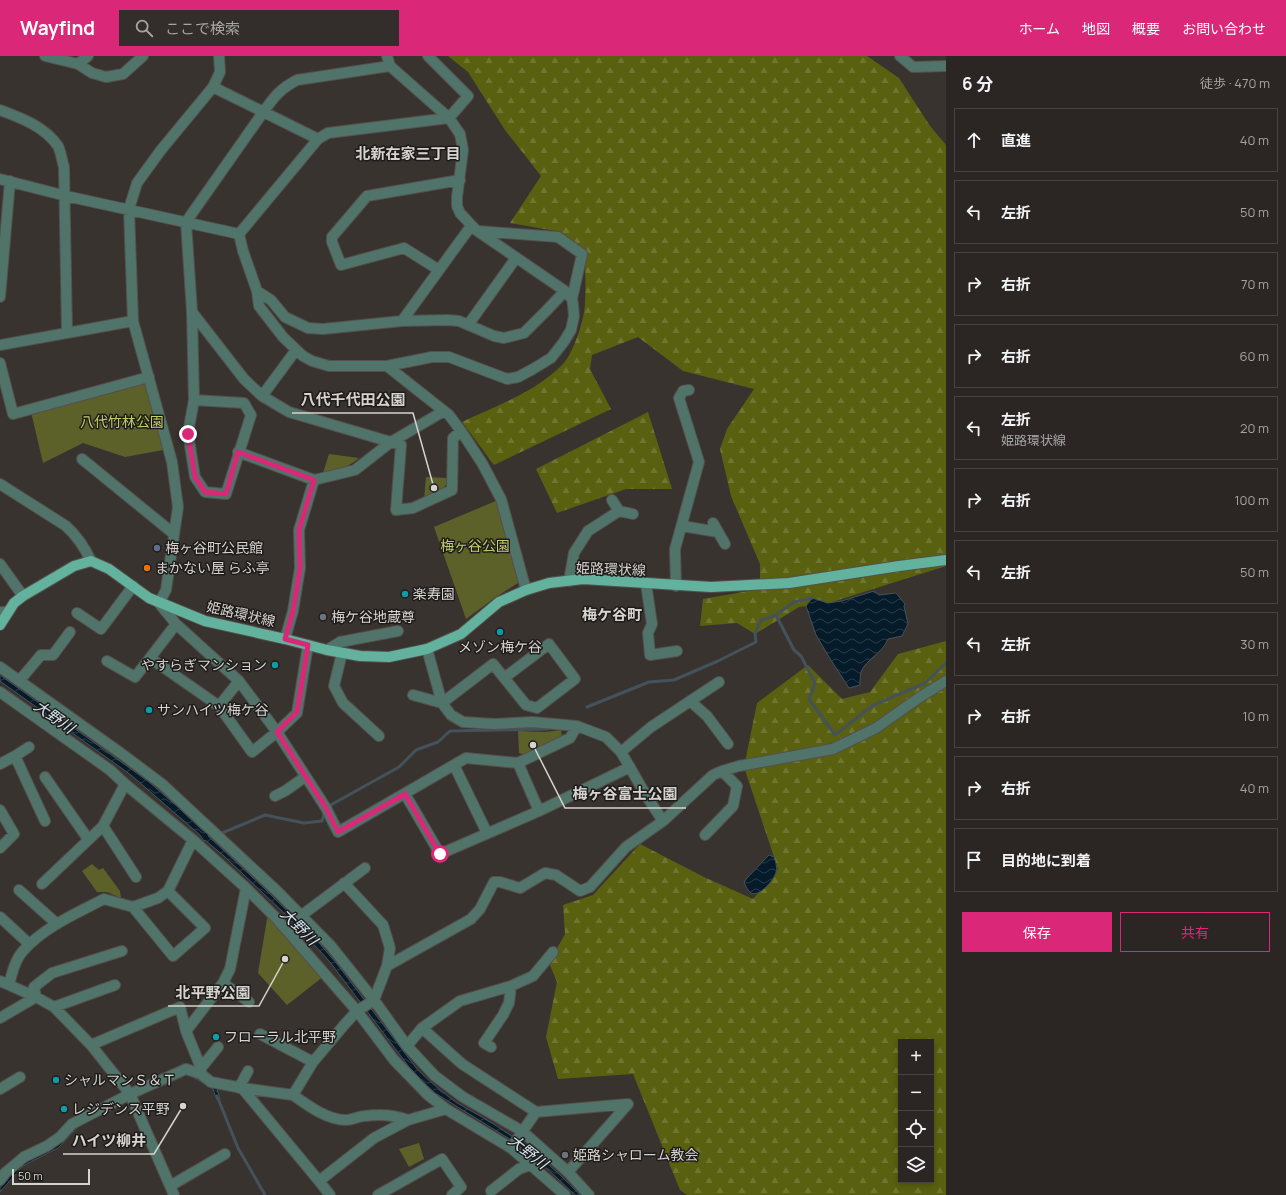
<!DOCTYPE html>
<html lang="ja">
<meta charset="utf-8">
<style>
body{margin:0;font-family:Manrope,"Noto Sans JP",sans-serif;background:#332e2c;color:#f1f3f6}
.controls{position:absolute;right:12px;bottom:12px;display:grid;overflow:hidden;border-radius:0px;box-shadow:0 2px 6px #0003}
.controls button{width:36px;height:36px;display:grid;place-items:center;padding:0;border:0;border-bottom:1px solid #474341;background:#2b2624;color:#f1f3f6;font:20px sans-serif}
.scale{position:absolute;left:12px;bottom:10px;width:78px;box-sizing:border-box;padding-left:4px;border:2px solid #d6d3d0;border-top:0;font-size:11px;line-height:14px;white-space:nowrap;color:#d6d3d0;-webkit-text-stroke:3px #1e1c1a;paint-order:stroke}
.stop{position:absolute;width:12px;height:12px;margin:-9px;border:3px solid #db2777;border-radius:50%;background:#fff}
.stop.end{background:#db2777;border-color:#fff;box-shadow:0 1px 4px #0008}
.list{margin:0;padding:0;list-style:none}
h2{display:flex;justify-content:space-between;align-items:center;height:52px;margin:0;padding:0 16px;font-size:17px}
h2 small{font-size:13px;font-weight:400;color:#a6a5a6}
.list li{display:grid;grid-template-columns:26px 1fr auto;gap:12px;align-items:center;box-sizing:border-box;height:64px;margin:0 8px 8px;padding:0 8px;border:1px solid #474341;border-radius:0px}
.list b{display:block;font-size:15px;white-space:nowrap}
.list p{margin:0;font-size:13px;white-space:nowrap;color:#a6a5a6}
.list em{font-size:13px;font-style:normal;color:#a6a5a6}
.actions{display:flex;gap:8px;padding:12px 16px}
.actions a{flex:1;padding:9px 0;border:1px solid #db2777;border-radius:0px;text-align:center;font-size:14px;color:#db2777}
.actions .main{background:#db2777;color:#fff}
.icon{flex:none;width:22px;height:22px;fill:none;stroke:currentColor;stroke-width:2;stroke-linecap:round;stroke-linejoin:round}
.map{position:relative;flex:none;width:946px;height:1139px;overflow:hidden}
header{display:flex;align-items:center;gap:24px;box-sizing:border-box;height:56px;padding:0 20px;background:#db2777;color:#fff}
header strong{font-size:19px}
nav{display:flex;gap:22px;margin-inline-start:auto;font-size:14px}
.search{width:280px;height:36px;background:#332e2c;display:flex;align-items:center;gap:10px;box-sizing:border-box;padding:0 14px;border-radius:0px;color:#a6a5a6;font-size:15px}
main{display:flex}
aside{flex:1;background:#2b2624}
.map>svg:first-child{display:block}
.forest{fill:url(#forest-firs);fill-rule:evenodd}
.park{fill:#5c612a}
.water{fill:url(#water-waves);stroke:#44525b}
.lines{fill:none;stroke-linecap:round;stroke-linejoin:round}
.stream{stroke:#44525b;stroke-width:3}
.minor-casing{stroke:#55504d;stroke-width:12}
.major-casing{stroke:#55504d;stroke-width:12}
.minor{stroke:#50746a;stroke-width:10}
.major{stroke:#63b29e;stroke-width:10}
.route{stroke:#db2777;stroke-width:5}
.service-dot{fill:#5c6f8a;stroke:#1e1c1a;stroke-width:1.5}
.food-dot{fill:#e8710a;stroke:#1e1c1a;stroke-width:1.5}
.culture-dot{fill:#0f9aa8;stroke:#1e1c1a;stroke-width:1.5}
.worship-dot{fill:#6b7280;stroke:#1e1c1a;stroke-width:1.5}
.labels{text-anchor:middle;stroke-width:3;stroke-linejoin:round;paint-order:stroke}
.park-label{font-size:14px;fill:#c2ce67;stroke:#1e1c1a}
.poi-label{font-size:14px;fill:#d6d3d0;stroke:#1e1c1a;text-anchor:start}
.street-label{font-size:14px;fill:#d6d3d0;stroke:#1e1c1a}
.neighbourhood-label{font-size:15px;font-weight:bold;fill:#d6d3d0;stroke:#1e1c1a}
.water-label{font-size:15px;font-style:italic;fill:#d4e5f2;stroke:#1e1c1a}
.leader{fill:none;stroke:#d6d3d0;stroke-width:1.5}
.callout-dot{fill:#d6d3d0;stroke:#1e1c1a;stroke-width:1.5}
.callout-label{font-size:15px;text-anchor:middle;font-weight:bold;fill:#d6d3d0;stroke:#1e1c1a;stroke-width:3;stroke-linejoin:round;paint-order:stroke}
</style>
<header>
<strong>Wayfind</strong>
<div class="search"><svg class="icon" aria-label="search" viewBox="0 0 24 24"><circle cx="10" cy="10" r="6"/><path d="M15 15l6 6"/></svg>ここで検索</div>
<nav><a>ホーム</a><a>地図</a><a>概要</a><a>お問い合わせ</a></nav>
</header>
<main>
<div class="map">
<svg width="946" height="1139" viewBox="0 0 946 1139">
<defs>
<pattern id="forest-firs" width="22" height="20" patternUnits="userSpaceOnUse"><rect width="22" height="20" fill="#596010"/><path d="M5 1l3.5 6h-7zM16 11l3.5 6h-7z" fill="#707632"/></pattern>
<pattern id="water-waves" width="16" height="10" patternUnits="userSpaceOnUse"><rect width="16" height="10" fill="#051b29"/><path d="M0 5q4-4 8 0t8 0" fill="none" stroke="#293b47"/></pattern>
</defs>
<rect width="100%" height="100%" fill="#393330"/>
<!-- forest -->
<path class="forest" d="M448,0h419l32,22 31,48 16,19v421l-117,37 -30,4 -44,27 -18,-11 -37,3 3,-27 57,-10v-25l-29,-68 -11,-47 7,-20 27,-40 -71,-18 -45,-34 -46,18 -2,14 21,40 -117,56 -32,-43c34,-16 74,-30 101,-58 11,-12 21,-44 22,-60 1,-17 0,-35 0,-52l-24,-20 -51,-9 31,-47 -36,-46 -37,-58z
M648,356l24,77h-46l-69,24 -21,-44z
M946,585v554h-259l-7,-5 -47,-116 -75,5 -12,-42 11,-55 -8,-19 16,-29 -2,-29 30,-10 47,-51 64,33 49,22 25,-30 -34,-102 13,-64 51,-38 34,34 28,-7 28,-38zM901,986h30v138h-30z"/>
<!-- park -->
<path class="park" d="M145,325l18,69 -38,7 -42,-14 -40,20 -12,-51z
M329,398l30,4c-12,10 -21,12 -36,15z
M426,421l21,1c0,14 -11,16 -23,21z
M498,444l20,83 -22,14 -30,22 -32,-92z
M561,674l1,7 -37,18 -6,-2 -1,-22 27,1z
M92,808l7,6 4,-2 17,23 1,7 -14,-6h-10l-15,-21z
M268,857l56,63 -37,29 -29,-32z
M419,1087l5,16 -15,8 -10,-18z"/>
<!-- water -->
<path class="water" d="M874,535l5,4 17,-2 9,11 -1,2 4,18 -6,12 -14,3c-5,14 -23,21 -27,33 -1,4 -1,9 -1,13l-11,3 -20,-31 -13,-22 -10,-29 6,-8 16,5 14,-2z
M0,619l149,107 30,26 23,22 7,4 -1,2 57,53 49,48 23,27 80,105c12,12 26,24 40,34 12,7 24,13 35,20 33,21 62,44 88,72h-5l-39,-37 -28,-20 -73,-45 -13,-12 -13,-14 -79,-105 -21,-23 -26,-27 -59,-56 -19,-16 -1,1 -4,-6 -69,-60 -131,-94z
M769,799l5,2c2,5 4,13 1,18 -3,7 -16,22 -24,18 -4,-3 -5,-7 -7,-11l4,-5z
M184,1016l9,2 22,13 76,9 20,14 11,5 21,6 26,-5 13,-1 12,2v2l-13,-2h-12l-13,4 -13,1 -22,-5 -11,-6 -20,-13 -73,-9 3,10 -3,1 -4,-11 -22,-13 -8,-2 -44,22 -56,26 -25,26 -35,18 -23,26v-4l21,-24 35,-18 12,-13 14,-12z"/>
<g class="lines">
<!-- stream -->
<path class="stream" d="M776,559l18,35 7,6 14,27 -6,16 26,36 37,-29 53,-23 21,-20
M587,651l62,-25 25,-2 44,-19 38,-19 -1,-8 6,-14 15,-5 18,-13 18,-4
M327,751l72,-40 17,-17 22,-8 12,-11 98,-2
M222,777l43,-18 39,8 18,-2 3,-9
M217,1040l21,52 27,47"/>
<defs>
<path id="minor" d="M45,0l33,8 14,9 14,4 17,-3 20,-18
M219,0l1,16 -7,15 -52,63 -24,33 -8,26 4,112 39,141 6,45 -12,83 -7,13 17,21 63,57 38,51 49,76 12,24 128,-74 52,5 52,-25 7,-12
M900,0l13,11 33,-1
M78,8l10,-8
M213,31l105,52
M0,54c21,8 44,16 58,36 3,6 4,15 6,21l3,165
M0,123l66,17 173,38
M478,175l80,6 24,17 -10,45
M239,178l4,17 14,40 2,15 24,31 20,19 9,5 17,5h58l45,-9h17l58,22 11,-2 15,-8 18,-11 12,-15 8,-13 3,-14 -1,-11 -1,-6 -7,-8 -89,-61 -16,-17 -3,-7v-9l6,-47 -3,-16 -11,-16 -59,-52 -3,-10
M239,178l79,-95 10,-6 121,-15 19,-22 -40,-40
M439,214l-35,-22 -63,17 -9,-23v-5l35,-41 93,-16
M257,235l14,9 14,17 23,11 15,1 79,-8 46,-1 11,1 35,15 10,2 20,-5 22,-22 19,-20
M0,241l10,-116
M192,256l52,67 18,17 27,16 112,33 -5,65 17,-2 39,-18 1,-52 8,-7
M402,265l69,-95
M468,269l48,-67
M0,289l133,-24
M0,307l13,51 136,-37
M387,310l62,49 12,16 21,32 19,36 25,91
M262,340l34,-46
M194,344l50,3 7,12 -25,79 -21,-2 -10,-15 -7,-44 6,-33 -2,-88 -6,-90 78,-111c11,-15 16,-22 33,-31l93,-14
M238,396l76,28 41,-10 36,-28 53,-31
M82,403l92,75
M0,428l66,42c11,10 19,22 25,35
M612,444l7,11
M713,467l12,21
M682,470l36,6
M0,508l23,32
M569,525l5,-28 14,-22 31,-20 14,3
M646,528l6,40 -4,9 2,22 27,-4
M676,530l-1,-37 24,-87 -20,-64 4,-7 6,-1
M0,556h8
M77,557l24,16 32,-43
M176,568l-26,34 69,48 33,46 25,-20 20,-19 11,-68
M285,583l8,-28 7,-43 -1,-38 15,-50
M427,593l15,54 9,12 12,7 31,2 38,-2 45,4 29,11 15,15 26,45 16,24
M327,594l13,-8 58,-11
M342,597l-8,33 9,17 36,33
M107,605l28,16 15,-19
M0,611l122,87 40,30 116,108 53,54 43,54 33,46 28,30 28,21 59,34 46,41 21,23
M20,624l21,-25h12l17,-23
M0,636l110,78 15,14 68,56 53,48 30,30 81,93 37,49 34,35 18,14 65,39 54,47
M413,639l29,8 51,-39 33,41 11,3 38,-29 -26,-35 -45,34
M690,645l17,15 21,28
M219,650l20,-25
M621,696l30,-25 68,-45
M15,700l14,-9
M518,707l21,48
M0,708l15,-8 30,65
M454,709l33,68
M45,721l43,62
M405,738l35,60 99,-43 91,-44
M275,740l10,-5 20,-14
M0,754l14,24 -14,14
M103,770l33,51
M705,779l28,-29 4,-20 -15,-15
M344,827l39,42 7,23 -3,18
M42,828l61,-58 22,-42
M19,834l38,34
M133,851l40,49 32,-28 -37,-37
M302,859l63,-47
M0,861l26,24
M0,925l36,16 18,10 37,38 39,49 44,101
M223,927l26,19
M9,929c3,-12 6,-25 14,-34 21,-24 54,-38 81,-52l29,8 25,-9 10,-7 25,-51
M54,951l61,-22
M0,962l36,-21 -2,-10 18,-14 70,-22
M422,972l40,36 74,48 92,-8 -60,68
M186,975l37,-48 7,-14 16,-81
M260,978l53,28
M91,989l89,-38 6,24 15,37v6
M407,990l15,-18 38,-27 51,-15 22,-10 20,-24
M491,991l-7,-4 19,-28 6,-12 2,-17
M201,1012l17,-21
M239,1032l9,-17
M242,1032l77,93 55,-43 34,-18 38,-11
M0,1033l20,-12
M293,1039c14,10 34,25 53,25 6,0 13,-4 19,-4 15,-2 29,-1 43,4
M511,1092l25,-36
M0,1124l5,-7 19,-16 23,-11 13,-9 12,-13 58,-30 56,-25 15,5 10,8 31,6 51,7 20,-33 32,-38 12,-13 17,-11 13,-34 84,-47 9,-10 14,-27h6l20,6 25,-15 11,2 24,16 10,-4 36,-40 37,-26 50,-46 9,-4 17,-5 94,-17 43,-21 44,-31 26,-16
M319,1125l11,14
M170,1130l55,-32
M491,1135l28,-22 11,-4
M378,1139l64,-36 19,28 -9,8"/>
<path id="major" d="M0,569l14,-22 9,-7 51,-30 17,-5 18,8 40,29 56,23 80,18 42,11 33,6 29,1 38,-8 34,-15 38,-32 27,-12 23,-7 34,-4 128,8 78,-4 110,-17 47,-6"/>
</defs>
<!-- minor casing -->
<use href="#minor" class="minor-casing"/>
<!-- major casing -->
<use href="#major" class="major-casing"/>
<!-- minor -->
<use href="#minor" class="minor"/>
<!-- major -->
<use href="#major" class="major"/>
</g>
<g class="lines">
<!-- route -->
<path class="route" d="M188,378l7,43 10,15 21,2 12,-42 76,28 -15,50 1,38 -7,43 -8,28 23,6 -11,67 -20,20 49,76 12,24 67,-38 35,60"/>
</g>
<!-- markers -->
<circle class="service-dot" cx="157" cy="492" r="4"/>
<circle class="food-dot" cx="147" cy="512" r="4"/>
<g class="culture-dot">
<circle cx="405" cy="538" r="4"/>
<circle cx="500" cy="576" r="4"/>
<circle cx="275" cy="609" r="4"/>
<circle cx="149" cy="654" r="4"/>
<circle cx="216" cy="981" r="4"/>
<circle cx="56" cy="1024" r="4"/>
<circle cx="64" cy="1053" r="4"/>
</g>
<g class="worship-dot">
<circle cx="323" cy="561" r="4"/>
<circle cx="565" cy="1099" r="4"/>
</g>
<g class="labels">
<!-- park labels -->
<g class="park-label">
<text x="122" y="371">八代竹林公園</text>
<text x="475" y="495">梅ヶ谷公園</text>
</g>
<!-- poi labels -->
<g class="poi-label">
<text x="165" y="497">梅ヶ谷町公民館</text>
<text x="155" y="517">まかない屋 らふ亭</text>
<text x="413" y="543">楽寿園</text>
<text x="331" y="566">梅ケ谷地蔵尊</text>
<text x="500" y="596" text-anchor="middle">メゾン梅ケ谷</text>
<text x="267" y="614" text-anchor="end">やすらぎマンション</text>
<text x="157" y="659">サンハイツ梅ケ谷</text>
<text x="224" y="986">フローラル北平野</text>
<text x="64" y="1029">シャルマンＳ＆Ｔ</text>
<text x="72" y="1058">レジデンス平野</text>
<text x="573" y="1104">姫路シャローム教会</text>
</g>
<!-- street labels -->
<g class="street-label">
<text transform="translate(611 513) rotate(2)" y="5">姫路環状線</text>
<text transform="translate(241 558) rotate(13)" y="5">姫路環状線</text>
</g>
<!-- neighbourhood labels -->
<g class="neighbourhood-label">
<text x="408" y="103">北新在家三丁目</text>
<text x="612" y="564">梅ケ谷町</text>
</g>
<!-- water labels -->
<g class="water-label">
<text transform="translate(54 661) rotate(35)" y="5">大野川</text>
<text transform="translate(299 871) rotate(45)" y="5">大野川</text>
<text transform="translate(528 1096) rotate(38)" y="5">大野川</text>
</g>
</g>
<!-- callouts -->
<path class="leader" d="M434 432L413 357H292M533 689L565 752H686M285 903L259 950H168M183 1050L154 1098H63"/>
<g class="callout-dot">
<circle cx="434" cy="432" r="4"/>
<circle cx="533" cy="689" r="4"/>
<circle cx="285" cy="903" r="4"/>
<circle cx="183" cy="1050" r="4"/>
</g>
<g class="callout-label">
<text x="353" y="349">八代千代田公園</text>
<text x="625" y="743">梅ヶ谷富士公園</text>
<text x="213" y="942">北平野公園</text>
<text x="109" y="1090">ハイツ柳井</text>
</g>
</svg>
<div class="controls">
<button>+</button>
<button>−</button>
<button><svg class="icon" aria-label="locate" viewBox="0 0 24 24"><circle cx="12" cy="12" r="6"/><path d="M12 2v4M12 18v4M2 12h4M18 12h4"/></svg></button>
<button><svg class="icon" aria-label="layers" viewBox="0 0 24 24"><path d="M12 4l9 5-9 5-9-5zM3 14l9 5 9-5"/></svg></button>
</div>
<div class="scale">50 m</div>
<div class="stop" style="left:440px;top:798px"></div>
<div class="stop end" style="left:188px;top:378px"></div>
</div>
<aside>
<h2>6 分<small>徒歩 · 470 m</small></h2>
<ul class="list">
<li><svg class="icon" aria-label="ahead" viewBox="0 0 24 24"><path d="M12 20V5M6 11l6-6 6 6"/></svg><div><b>直進</b></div><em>40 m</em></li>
<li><svg class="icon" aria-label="left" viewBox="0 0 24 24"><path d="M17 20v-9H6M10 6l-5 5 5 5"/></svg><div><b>左折</b></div><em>50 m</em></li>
<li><svg class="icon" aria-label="right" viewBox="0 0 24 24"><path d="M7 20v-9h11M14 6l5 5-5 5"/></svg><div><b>右折</b></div><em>70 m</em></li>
<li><svg class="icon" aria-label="right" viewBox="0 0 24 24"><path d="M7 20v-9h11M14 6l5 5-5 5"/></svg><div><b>右折</b></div><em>60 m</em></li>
<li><svg class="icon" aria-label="left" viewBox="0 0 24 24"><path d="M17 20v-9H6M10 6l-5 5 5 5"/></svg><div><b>左折</b><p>姫路環状線</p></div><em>20 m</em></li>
<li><svg class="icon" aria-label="right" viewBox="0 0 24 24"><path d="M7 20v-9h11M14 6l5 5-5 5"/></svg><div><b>右折</b></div><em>100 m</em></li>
<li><svg class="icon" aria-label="left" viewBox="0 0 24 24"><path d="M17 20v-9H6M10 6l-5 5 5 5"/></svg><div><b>左折</b></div><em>50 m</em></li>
<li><svg class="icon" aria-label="left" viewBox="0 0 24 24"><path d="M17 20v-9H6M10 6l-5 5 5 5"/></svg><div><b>左折</b></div><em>30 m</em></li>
<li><svg class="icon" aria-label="right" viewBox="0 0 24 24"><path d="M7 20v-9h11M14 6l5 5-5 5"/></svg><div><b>右折</b></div><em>10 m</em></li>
<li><svg class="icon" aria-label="right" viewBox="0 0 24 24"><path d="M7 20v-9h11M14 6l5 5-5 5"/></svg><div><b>右折</b></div><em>40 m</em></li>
<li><svg class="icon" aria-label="arrive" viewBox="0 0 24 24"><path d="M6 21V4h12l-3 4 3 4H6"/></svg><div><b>目的地に到着</b></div></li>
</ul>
<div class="actions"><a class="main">保存</a><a>共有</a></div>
</aside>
</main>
